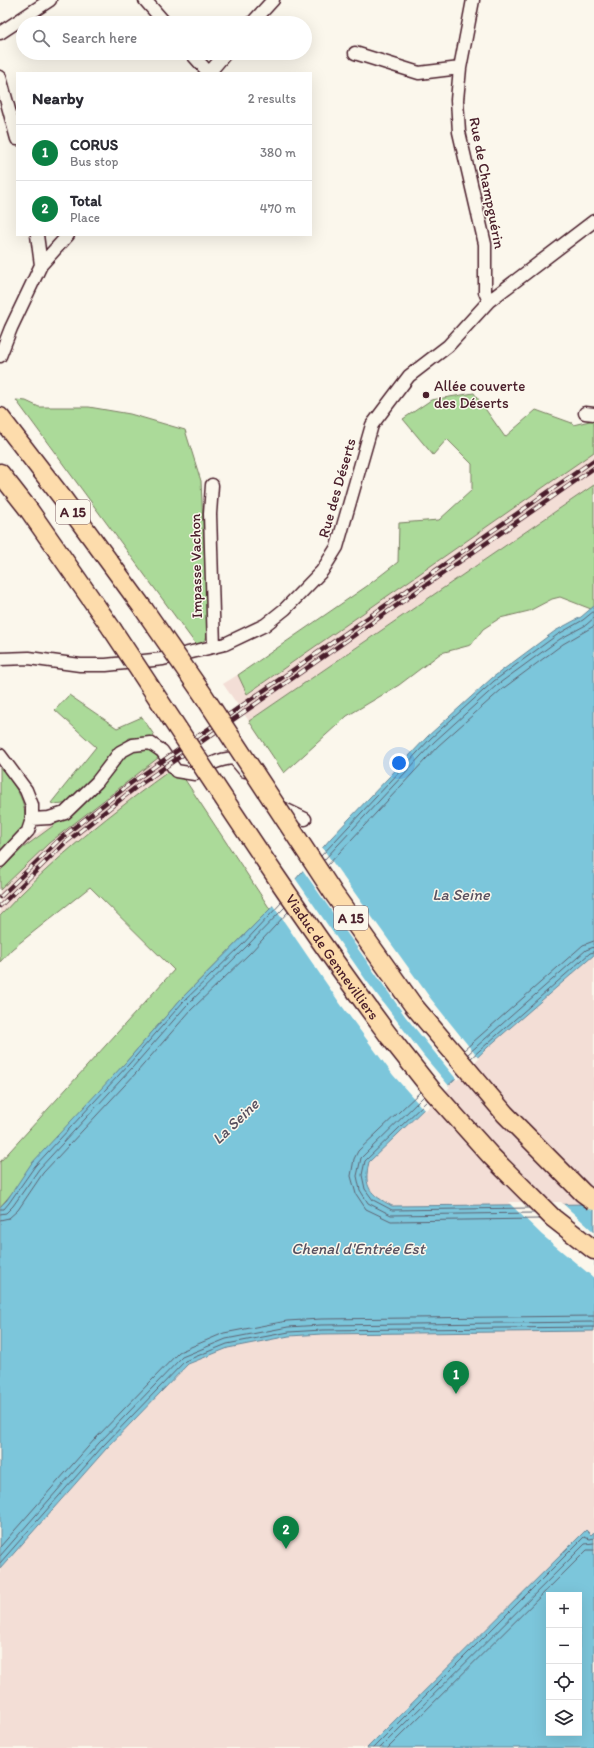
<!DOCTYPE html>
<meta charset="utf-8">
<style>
body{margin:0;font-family:Itim,sans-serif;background:#f7f7f7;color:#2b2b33}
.controls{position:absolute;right:12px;bottom:12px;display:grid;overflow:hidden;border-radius:0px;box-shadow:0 4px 16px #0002}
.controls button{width:36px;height:36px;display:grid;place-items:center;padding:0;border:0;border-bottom:1px solid #e1e1e2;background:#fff;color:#2b2b33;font:20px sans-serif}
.you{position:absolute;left:399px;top:763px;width:14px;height:14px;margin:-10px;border:3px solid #fff;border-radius:50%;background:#1a73e8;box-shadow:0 0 0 6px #1a73e833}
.badge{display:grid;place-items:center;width:26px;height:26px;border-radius:50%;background:#0b8043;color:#fff;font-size:13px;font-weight:700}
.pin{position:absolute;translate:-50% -33px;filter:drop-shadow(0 1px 2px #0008)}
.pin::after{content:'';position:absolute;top:21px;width:14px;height:12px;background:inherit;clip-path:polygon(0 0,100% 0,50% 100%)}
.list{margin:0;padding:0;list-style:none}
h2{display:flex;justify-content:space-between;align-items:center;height:52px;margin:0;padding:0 16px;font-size:17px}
h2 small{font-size:13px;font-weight:400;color:#7c7c81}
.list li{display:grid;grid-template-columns:26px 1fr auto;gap:12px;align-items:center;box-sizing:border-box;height:56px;padding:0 16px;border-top:1px solid #e1e1e2}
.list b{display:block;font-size:15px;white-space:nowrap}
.list p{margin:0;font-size:13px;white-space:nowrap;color:#7c7c81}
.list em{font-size:13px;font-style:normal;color:#7c7c81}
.icon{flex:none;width:22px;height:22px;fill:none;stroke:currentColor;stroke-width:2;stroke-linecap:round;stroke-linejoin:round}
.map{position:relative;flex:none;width:594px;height:1748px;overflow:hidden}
.search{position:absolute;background:#fff;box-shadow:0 4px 16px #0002;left:16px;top:16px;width:296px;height:44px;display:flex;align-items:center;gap:10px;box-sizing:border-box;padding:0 14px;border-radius:22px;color:#7c7c81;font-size:15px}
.panel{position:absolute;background:#fff;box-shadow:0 4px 16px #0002;left:16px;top:72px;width:296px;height:164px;border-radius:0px}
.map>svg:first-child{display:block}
.built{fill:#f3ded6}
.green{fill:#abda99;stroke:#7a7c62}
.water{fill:#7bc6db;stroke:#678395;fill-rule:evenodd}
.pier{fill:#fbf7ec}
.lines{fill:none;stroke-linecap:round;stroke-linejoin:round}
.shore{stroke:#5e6271;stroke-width:1}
.minor-casing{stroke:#4a1f2b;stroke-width:15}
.highway-casing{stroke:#4a1f2b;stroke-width:21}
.minor{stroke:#fbf7ec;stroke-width:12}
.highway{stroke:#fddcac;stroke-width:18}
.rail-casing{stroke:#4a1f2b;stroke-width:4.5}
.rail{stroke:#fbf7ec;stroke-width:3;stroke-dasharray:9;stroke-linecap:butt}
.highway-bridge-casing{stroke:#4a1f2b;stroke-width:21;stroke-linecap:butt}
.highway-bridge{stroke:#fddcac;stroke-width:18}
.poi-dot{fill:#4a1f2b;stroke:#fbf7ec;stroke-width:1.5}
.labels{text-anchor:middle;stroke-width:3;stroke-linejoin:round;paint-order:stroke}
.shield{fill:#fbf7ec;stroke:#7f6065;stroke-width:1}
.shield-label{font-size:14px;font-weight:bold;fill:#4a1f2b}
.street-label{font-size:15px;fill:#4a1f2b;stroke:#fbf7ec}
.poi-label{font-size:15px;fill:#4a1f2b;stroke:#fbf7ec;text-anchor:start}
.water-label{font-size:16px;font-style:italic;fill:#595160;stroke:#fbf7ec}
</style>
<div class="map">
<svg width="594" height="1748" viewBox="0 0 594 1748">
<rect width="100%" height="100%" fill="#fbf7ec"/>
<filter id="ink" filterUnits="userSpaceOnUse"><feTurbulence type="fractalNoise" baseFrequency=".025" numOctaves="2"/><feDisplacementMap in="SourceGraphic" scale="8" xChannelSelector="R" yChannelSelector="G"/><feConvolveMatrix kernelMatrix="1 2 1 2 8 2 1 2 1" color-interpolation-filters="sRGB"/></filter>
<g filter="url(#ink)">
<!-- built -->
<path class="built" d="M594,432v53l-345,236 -26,-37 59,-37z
M154,735l22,31 -176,181v-84l6,-7 81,-58z
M594,955v249l-202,2 -17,-9 -6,-10 -3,-12 3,-13 119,-115z
M594,1331v201l-3,3 -5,-4 -219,217h-367v-179l106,-120 82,-85 40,-16 61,-12 33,-2z"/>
<!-- green -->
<path class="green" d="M474,393l31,44 31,-27 36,13 1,2 21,-5v32l-347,242 -9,-19 129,-89 31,-24 1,-39 40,-3 33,-30v-26l-25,-25 -14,16 -30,-36 28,-19z
M16,400l10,1 13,6h50l41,7 55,16 16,51 7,149 -2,9 -9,7z
M594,485v121l-3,3 -31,-12 -8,2 -23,12 -29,7 -17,11 -12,16 -30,8 -42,32 -52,31 -63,57 -35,-52z
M69,695l48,33 25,-11 12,18 -5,4 -20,-1c-13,14 -48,59 -63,65 -6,2 -10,2 -15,0l45,-56 -41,-37z
M132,750h19l7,8 -109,85 -49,47v-19l23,-23 61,-45 37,-44z
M176,766l94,143 -90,91 -180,207v-45l174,-192 -84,-83 -78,62 -12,13v-46c52,-57 114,-105 176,-150z
M0,767c18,22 36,45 16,72 -5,6 -11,11 -16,16z"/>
<!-- water -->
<path class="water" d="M594,606v349l-106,92 -119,115c-6,26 1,32 23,44l202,-2v127l-272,3 -33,2 -61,12 -40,16 -82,85 -106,120v-362l7,-7 24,-36 95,-102 54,-62 90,-91 61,-71 97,-102 64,-58 63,-47 26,-14z
M586,1530l5,5 3,-3v216h-227zM549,1595h30v138h-30z"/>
<!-- pier -->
<path class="pier" d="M321,846l110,153 48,60 -22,21 -52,-64 -103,-147z
M295,878l71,102 57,75 27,32 -25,24 -32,-36 -54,-73 -67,-98z
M508,1202h53l33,30v46l-52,-43z"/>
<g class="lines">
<!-- shore -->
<path class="shore" d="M321,856l110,-118 63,-57 63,-46 26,-15 11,-9
M324,860l110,-118 63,-57 63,-46 26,-14 8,-7
M327,866l111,-120 63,-56 62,-46 31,-18
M464,1050l119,-105 11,-4
M468,1054l118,-104 8,-3
M471,1058l119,-105 4,-1
M420,1092l-62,59 -4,8 -3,17 5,18 10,15 25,12 149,-2
M424,1096l-63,62 -4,18 3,14 8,13 23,12 143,-2
M428,1100l-63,61 -3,14 3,14 8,11 19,10 137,-2
M0,1209h4l5,-6 26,-37 94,-102 54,-62 59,-57 40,-43
M0,1214l6,-1 7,-7 26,-37 93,-101 54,-62 59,-58 40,-41
M0,1220l9,-2 9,-8 25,-37 26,-28 68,-73 54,-62 59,-57 38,-41
M0,1547l95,-108 84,-87 45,-19 63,-12 34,-2 273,-3
M0,1556l99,-113 83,-86 44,-18 62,-12 33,-2 273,-3
M0,1563l103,-117 82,-85 42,-17 62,-12 33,-2 272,-3
M373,1748l211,-211 6,2 4,-1
M380,1748l205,-204 9,-1
M388,1748l199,-198h7"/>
<defs>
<path id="minor" d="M145,0l20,23
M473,0l-13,68 -3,32 2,32 26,112v48l4,9
M252,23l21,-23
M0,33l50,-33
M191,53l18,20
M355,53l64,20 41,-5
M209,73l17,-20
M0,77l17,62
M37,235l4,30
M0,356l11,-28 30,-63 27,-30
M585,413l9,1
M212,485l-2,29 4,133
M0,659l29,-1 51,7h26l57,-6 62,-15 40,-19 20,-16 37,-38 15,-24 35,-122 37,-49 39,-30 41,-45 105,-80
M0,755l26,35 6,15v14l17,-1 16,-5 32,-31 23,-30 13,-7 17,-2 12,8 14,20 19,3c13,-9 23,-15 39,-16l11,13
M278,806l27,13
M0,861l28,-30 4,-12"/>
<path id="highway" d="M0,417l64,83 79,108
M0,473l29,37 83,119
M389,1036l42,53 60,67 62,62 41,32"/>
</defs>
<!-- minor casing -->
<use href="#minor" class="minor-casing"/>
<!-- highway casing -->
<use href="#highway" class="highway-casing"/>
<!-- minor -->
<use href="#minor" class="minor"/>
<!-- highway -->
<use href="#highway" class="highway"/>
<defs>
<path id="rail" d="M0,897l61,-59 70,-55 463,-323
M0,906l65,-63 70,-55 459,-320"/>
</defs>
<!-- rail casing -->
<use href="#rail" class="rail-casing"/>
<!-- rail -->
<use href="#rail" class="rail"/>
<defs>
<g id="highway-bridge">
<path d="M143,608l59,85 132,201 79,111 92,109 78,79 11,8"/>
<path id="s1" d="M112,629c91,137 179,276 277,407"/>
</g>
</defs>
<!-- highway-bridge casing -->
<use href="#highway-bridge" class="highway-bridge-casing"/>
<!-- highway-bridge -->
<use href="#highway-bridge" class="highway-bridge"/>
</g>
</g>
<!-- markers -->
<circle class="poi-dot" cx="426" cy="395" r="4"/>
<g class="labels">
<!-- shield labels -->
<g class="shield">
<rect x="56" y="500" width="34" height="24" rx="3"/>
<rect x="334" y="906" width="34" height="24" rx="3"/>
</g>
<g class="shield-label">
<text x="73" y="517">A 15</text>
<text x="351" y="923">A 15</text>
</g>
<!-- street labels -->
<g class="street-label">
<text transform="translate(487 183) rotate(79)" y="5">Rue de Champguérin</text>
<text transform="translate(337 488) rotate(-74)" y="5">Rue des Déserts</text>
<text transform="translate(196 566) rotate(-91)" y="5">Impasse Vachon</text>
<text dy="5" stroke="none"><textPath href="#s1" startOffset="395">Viaduc de Gennevilliers</textPath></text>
</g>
<!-- poi labels -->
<g class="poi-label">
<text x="434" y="391">Allée couverte<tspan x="434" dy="17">des Déserts</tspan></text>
</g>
<!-- water labels -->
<g class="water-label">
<text x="461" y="900">La Seine</text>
<text transform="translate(235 1121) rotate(-44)" y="6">La Seine</text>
<text x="358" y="1254">Chenal d'Entrée Est</text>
</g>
</g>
</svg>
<div class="controls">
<button>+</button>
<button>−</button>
<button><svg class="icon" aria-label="locate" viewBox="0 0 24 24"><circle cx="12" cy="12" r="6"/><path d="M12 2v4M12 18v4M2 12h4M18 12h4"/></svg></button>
<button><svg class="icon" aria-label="layers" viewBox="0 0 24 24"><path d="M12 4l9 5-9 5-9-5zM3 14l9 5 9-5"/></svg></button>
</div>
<div class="you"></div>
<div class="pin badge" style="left:456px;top:1394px">1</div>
<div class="pin badge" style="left:286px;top:1549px">2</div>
<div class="search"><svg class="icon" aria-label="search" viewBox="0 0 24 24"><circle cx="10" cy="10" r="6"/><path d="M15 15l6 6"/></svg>Search here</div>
<section class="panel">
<h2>Nearby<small>2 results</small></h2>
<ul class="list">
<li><span class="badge">1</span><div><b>CORUS</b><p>Bus stop</p></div><em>380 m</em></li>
<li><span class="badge">2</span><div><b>Total</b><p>Place</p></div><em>470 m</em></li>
</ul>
</section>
</div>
